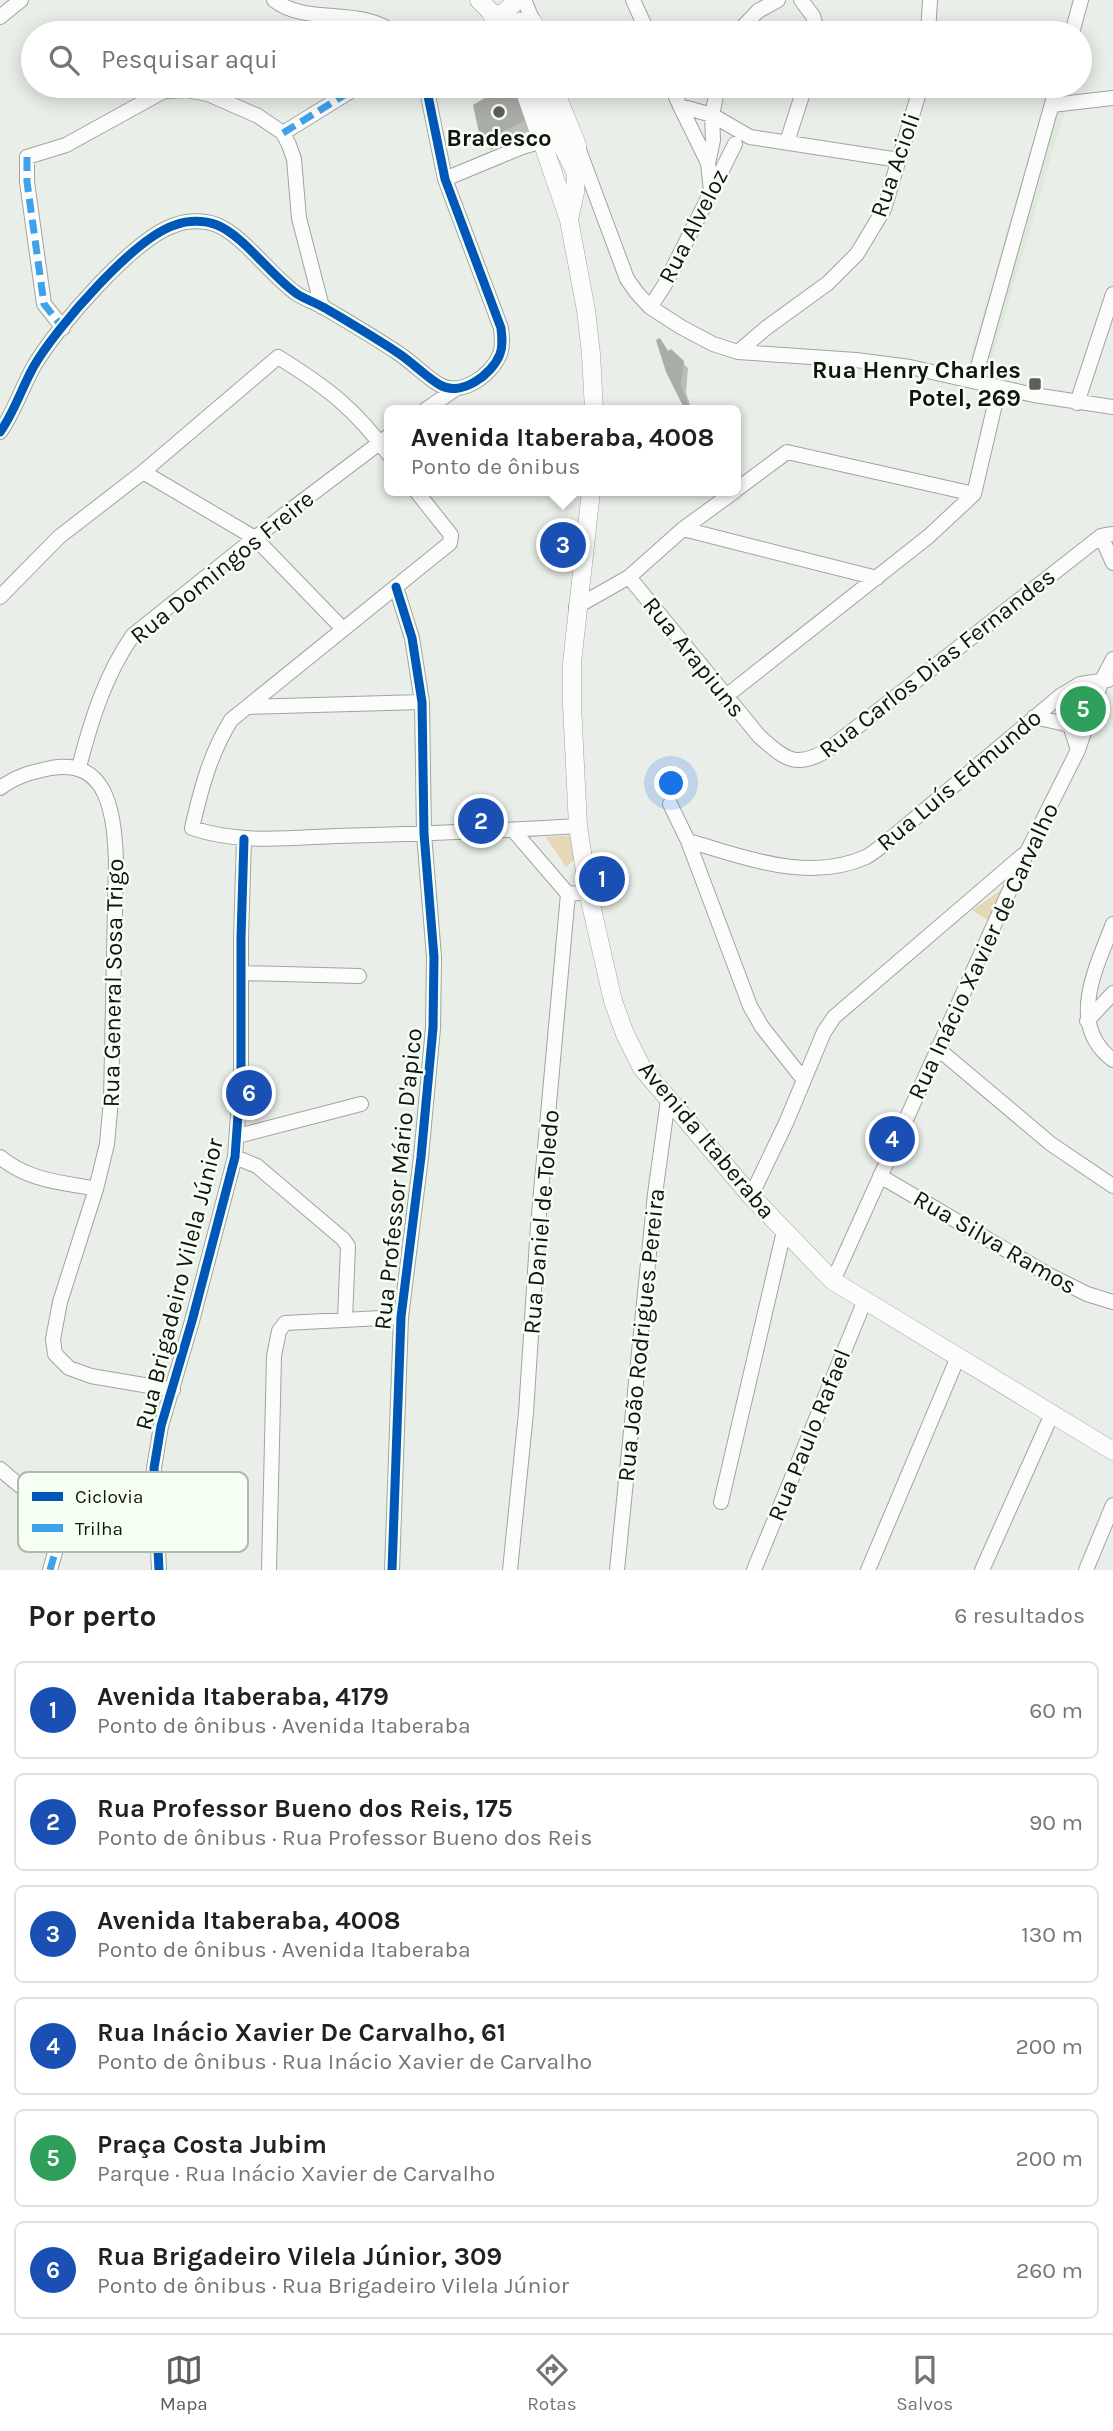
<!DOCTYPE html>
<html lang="pt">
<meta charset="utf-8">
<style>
body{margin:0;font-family:Karla,sans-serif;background:#f6f6f6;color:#202124}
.you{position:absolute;left:672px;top:784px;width:24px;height:24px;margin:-18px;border:5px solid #fff;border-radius:50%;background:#1a73e8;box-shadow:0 0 0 10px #1a73e833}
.badge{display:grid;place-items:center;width:46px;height:46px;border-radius:50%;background:#5c605b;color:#fff;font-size:23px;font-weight:700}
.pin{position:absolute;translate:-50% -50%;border:4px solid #fff;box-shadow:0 2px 7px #0006}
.popup{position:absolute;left:384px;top:405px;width:357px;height:91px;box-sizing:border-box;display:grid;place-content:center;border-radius:10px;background:#fff;filter:drop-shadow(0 2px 5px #0005);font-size:23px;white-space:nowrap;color:#757577}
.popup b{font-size:26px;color:#202124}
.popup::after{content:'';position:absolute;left:50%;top:100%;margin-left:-14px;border:14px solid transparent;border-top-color:#fff}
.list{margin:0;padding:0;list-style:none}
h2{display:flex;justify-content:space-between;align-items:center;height:91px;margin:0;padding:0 28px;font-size:30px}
h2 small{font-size:23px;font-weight:400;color:#757577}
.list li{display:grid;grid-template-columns:46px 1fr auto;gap:21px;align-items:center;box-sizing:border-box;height:98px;margin:0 14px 14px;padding:0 14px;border:2px solid #e0e0e0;border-radius:10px}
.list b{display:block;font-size:26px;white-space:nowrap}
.list p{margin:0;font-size:23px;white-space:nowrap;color:#757577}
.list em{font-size:23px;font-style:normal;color:#757577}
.icon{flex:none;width:38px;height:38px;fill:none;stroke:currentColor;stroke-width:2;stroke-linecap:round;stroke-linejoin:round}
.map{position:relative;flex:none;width:1113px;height:1570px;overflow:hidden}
.search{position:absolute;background:#fff;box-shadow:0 4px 18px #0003;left:21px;right:21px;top:21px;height:77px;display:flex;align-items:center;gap:18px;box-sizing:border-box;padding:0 24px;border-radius:38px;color:#757577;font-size:26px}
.sheet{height:763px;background:#fff}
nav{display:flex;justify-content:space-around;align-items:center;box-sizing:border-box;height:98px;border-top:2px solid #e0e0e0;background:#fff;font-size:19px;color:#757577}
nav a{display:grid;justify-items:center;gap:4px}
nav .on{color:#5c605b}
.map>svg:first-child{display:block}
.built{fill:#dee9db}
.green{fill:#e6d7b5}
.shadow{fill:#0003}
.building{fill:#aaaca7}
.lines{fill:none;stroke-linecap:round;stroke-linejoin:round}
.minor-casing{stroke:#a0a49f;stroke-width:16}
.major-casing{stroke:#a0a49f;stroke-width:19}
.minor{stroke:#fcfcfc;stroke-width:14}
.major{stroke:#fcfcfc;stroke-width:18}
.quiet{stroke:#3da2ea;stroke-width:7;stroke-dasharray:14 7;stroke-linecap:butt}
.cycleway-casing{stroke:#f6fff3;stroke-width:13}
.cycleway{stroke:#0057b8;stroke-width:9}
.poi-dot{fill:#5c605b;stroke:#f6fff3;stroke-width:2.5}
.labels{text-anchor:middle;stroke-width:5;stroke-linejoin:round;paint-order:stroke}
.poi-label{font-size:24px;font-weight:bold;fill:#10140f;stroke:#f6fff3}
.street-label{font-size:24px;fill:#10140f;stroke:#f6fff3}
.key{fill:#f6fff3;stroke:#b1b8af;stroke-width:2}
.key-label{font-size:19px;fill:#10140f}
</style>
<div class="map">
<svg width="1113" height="1570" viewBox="0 0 1113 1570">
<rect width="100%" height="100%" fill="#e9eee8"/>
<!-- built -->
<path class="built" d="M1049,86h23l-83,282 -20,-6z"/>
<!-- green -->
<path class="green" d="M575,835l2,22 -11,10 -20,-30z
M1026,873l-25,56 -29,-19z"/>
<!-- shadow -->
<path class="shadow" d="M508,86l9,9 16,34 -42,21 -8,-9 -8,-35z
M660,340l9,12 2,-1 17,17 -2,25 6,17 -6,-3z"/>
<!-- building -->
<path class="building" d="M505,86h5l10,15 6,19 -45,22 -8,-37z
M660,338l8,13 3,-2 13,12 -3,25 8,20 -5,2 -18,-36 -10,-32z"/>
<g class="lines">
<defs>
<path id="minor" d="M274,0c33,26 86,6 120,33
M524,0l14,33
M633,0l15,33
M801,0l12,16 5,17
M0,17l21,-17
M737,33l21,-22 20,-11
M928,33l2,-33
M1072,33l9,-33
M671,86l9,20
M1052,105l61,-7
M283,133l76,-47
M787,142l18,-56
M579,150l48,129 10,14 13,14 31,20 32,17 25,8 118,8 54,7 124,28 79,12
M708,163l5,-23 -1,-25 6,-29
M445,179l77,-32 28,-8
M711,191l-3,-28 -28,-57 32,9 38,22 149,23
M650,307l14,-21 71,-142
M63,328l-19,-24 -17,-122v-25l39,-12 98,-54 22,-1 22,4 50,22 25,17 6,12 5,14 5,59 23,89
M738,352l28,-24 62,-45 29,-29 27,-45 37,-123
M974,381l83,-295
M1077,403l36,-109
M425,410l32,-22
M0,432c14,-19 22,-45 34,-66 22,-38 100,-128 141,-141 13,-5 29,-5 42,0 27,11 54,51 80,69 8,5 19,9 28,14 25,15 49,29 73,45 14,9 28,24 42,32 21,12 52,-10 60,-31 3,-8 2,-17 1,-26l-56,-149 -19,-93
M143,472l112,66 87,90
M736,490l51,-38 187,42
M416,491l35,44 -1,8 -219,177c-21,34 -30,69 -39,108 47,16 96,10 144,8 81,-2 162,-5 242,-10
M683,529l194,49
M1101,536l12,27
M629,577l130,159c26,23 37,34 70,13l272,-213 12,-2
M0,597l59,-60 84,-65 135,-115c50,31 76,51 112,99
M576,607l53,-30 54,-48 52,-38
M725,697l204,-161 45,-42 25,-107
M247,707l175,-5
M1034,717l36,8 8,25
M79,767c12,-46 26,-92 54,-132l151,-120 106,-80
M0,788c16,-12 32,-16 51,-20 59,-10 63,50 65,92l-5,240 -4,44 -11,45c-35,-7 -67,-8 -96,-32
M670,804l18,37 62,165 12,21 41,52
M513,830l55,64
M688,841c57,16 120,42 178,16 8,-4 15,-11 22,-16l172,-145 20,-12 28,-4
M1113,924c-17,44 -47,101 0,136
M241,973l118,3
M1087,1021l26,-28
M937,1048l114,96 62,42
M238,1136l123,-32
M235,1157l22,9 86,73 5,7 -3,73
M880,1176l167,98 40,20 26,8
M96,1189l-36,113 -7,37 2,15 14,14 22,8 82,14
M751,1196l35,-73 38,-91 10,-15 189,-162
M833,1281l194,-429 51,-102 24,-70 11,-21
M0,1469c51,46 90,58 158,66
M721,1502l63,-271
M50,1570l16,-56
M159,1570l-5,-102 7,-42 31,-105 43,-164 6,-84v-135l3,-99
M269,1570l5,-214 5,-25 6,-8 116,-6
M392,1570l9,-253 20,-160 12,-129 1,-71 -10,-123 -2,-132 -10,-64 -16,-51
M510,1570l16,-157 12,-188 30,-331 20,-2
M617,1570l38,-376 13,-94
M754,1570l111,-270
M868,1570l90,-213
M982,1570l70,-156
M1086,1570l27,-65"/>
<path id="major" d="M479,0l10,10 15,23
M493,16l12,-4 12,-12
M505,33l12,-11h16
M523,86l46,134 17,90 5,44 3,56
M553,86l24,59 -2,47 -6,28
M537,96l38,75
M591,491l-19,172v42l6,121 10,66 25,109 12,33 17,34 109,128 82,85 280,170"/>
</defs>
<!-- minor casing -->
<use href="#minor" class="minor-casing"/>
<!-- major casing -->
<use href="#major" class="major-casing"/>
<!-- minor -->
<use href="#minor" class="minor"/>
<!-- major -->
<use href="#major" class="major"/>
<!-- quiet -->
<path class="quiet" d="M283,133l76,-47
M27,157v25l17,122 19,24
M50,1570l16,-56"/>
<defs>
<path id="cycleway" d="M0,432c14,-19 22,-45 34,-66 22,-38 100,-128 141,-141 13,-5 29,-5 42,0 27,11 54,51 80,69 8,5 19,9 28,14 25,15 49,29 73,45 14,9 28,24 42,32 21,12 52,-10 60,-31 3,-8 2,-17 1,-26l-56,-149 -19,-93
M159,1570l-5,-102 7,-42 31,-105 43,-164 6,-84v-135l3,-99
M392,1570l9,-253 20,-160 12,-129 1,-71 -10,-123 -2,-132 -10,-64 -16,-51"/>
</defs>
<!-- cycleway casing -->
<use href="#cycleway" class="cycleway-casing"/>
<!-- cycleway -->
<use href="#cycleway" class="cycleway"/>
</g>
<!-- markers -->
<g class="poi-dot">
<circle cx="499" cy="112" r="7"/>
<rect x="1028" y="377" width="14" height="14" rx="3.5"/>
</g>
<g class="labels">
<!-- poi labels -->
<g class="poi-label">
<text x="499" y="146">Bradesco</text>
<text x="1021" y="378" text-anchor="end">Rua Henry Charles<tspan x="1021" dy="28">Potel, 269</tspan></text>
</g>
<!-- street labels -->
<g class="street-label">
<text transform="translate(895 165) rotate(-71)" y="8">Rua Acioli</text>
<text transform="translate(693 226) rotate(-63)" y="8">Rua Alveloz</text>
<text transform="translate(222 567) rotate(-39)" y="8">Rua Domingos Freire</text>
<text transform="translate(694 657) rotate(51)" y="8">Rua Arapiuns</text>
<text transform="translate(937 663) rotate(-38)" y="8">Rua Carlos Dias Fernandes</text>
<text transform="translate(959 780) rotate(-40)" y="8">Rua Luís Edmundo</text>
<text transform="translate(983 951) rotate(-65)" y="8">Rua Inácio Xavier de Carvalho</text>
<text transform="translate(113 983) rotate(-89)" y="8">Rua General Sosa Trigo</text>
<text transform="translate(707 1140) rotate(50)" y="8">Avenida Itaberaba</text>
<text transform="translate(398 1179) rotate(-84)" y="8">Rua Professor Mário D'apico</text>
<text transform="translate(541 1222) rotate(-85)" y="8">Rua Daniel de Toledo</text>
<text transform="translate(995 1242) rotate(30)" y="8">Rua Silva Ramos</text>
<text transform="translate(179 1284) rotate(-76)" y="8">Rua Brigadeiro Vilela Júnior</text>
<text transform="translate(641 1335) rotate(-84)" y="8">Rua João Rodrigues Pereira</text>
<text transform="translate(809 1435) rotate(-68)" y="8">Rua Paulo Rafael</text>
</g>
</g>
<!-- legend -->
<rect x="18" y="1472" width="230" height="80" rx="10" class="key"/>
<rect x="32" y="1492" width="31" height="9" fill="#0057b8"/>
<rect x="32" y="1524" width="31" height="8" fill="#3da2ea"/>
<g class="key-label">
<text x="75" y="1503">Ciclovia</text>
<text x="75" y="1535">Trilha</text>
</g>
</svg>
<div class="you"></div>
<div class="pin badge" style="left:602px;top:879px;background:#1a4fb4">1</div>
<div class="pin badge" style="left:481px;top:821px;background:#1a4fb4">2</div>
<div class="pin badge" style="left:563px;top:545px;background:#1a4fb4">3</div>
<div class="popup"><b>Avenida Itaberaba, 4008</b>Ponto de ônibus</div>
<div class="pin badge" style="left:892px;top:1139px;background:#1a4fb4">4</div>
<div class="pin badge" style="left:1083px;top:709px;background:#2e9e5b">5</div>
<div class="pin badge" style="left:249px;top:1093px;background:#1a4fb4">6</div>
<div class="search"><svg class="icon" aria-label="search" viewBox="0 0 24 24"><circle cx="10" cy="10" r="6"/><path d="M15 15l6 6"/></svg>Pesquisar aqui</div>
</div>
<section class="sheet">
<h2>Por perto<small>6 resultados</small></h2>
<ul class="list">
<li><span class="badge" style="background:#1a4fb4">1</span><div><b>Avenida Itaberaba, 4179</b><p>Ponto de ônibus · Avenida Itaberaba</p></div><em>60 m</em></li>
<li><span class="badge" style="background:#1a4fb4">2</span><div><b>Rua Professor Bueno dos Reis, 175</b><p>Ponto de ônibus · Rua Professor Bueno dos Reis</p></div><em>90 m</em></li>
<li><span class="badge" style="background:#1a4fb4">3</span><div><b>Avenida Itaberaba, 4008</b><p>Ponto de ônibus · Avenida Itaberaba</p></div><em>130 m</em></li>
<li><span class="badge" style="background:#1a4fb4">4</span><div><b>Rua Inácio Xavier De Carvalho, 61</b><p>Ponto de ônibus · Rua Inácio Xavier de Carvalho</p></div><em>200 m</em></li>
<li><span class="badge" style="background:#2e9e5b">5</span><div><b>Praça Costa Jubim</b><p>Parque · Rua Inácio Xavier de Carvalho</p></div><em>200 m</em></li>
<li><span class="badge" style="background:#1a4fb4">6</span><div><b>Rua Brigadeiro Vilela Júnior, 309</b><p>Ponto de ônibus · Rua Brigadeiro Vilela Júnior</p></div><em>260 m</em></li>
</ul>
</section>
<nav>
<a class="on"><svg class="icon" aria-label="map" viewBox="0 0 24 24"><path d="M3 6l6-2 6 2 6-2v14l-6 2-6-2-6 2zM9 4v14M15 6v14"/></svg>Mapa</a>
<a><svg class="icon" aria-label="directions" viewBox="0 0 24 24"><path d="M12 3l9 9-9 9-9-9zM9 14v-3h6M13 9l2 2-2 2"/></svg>Rotas</a>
<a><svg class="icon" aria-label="saved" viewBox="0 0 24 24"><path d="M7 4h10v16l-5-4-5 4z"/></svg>Salvos</a>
</nav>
